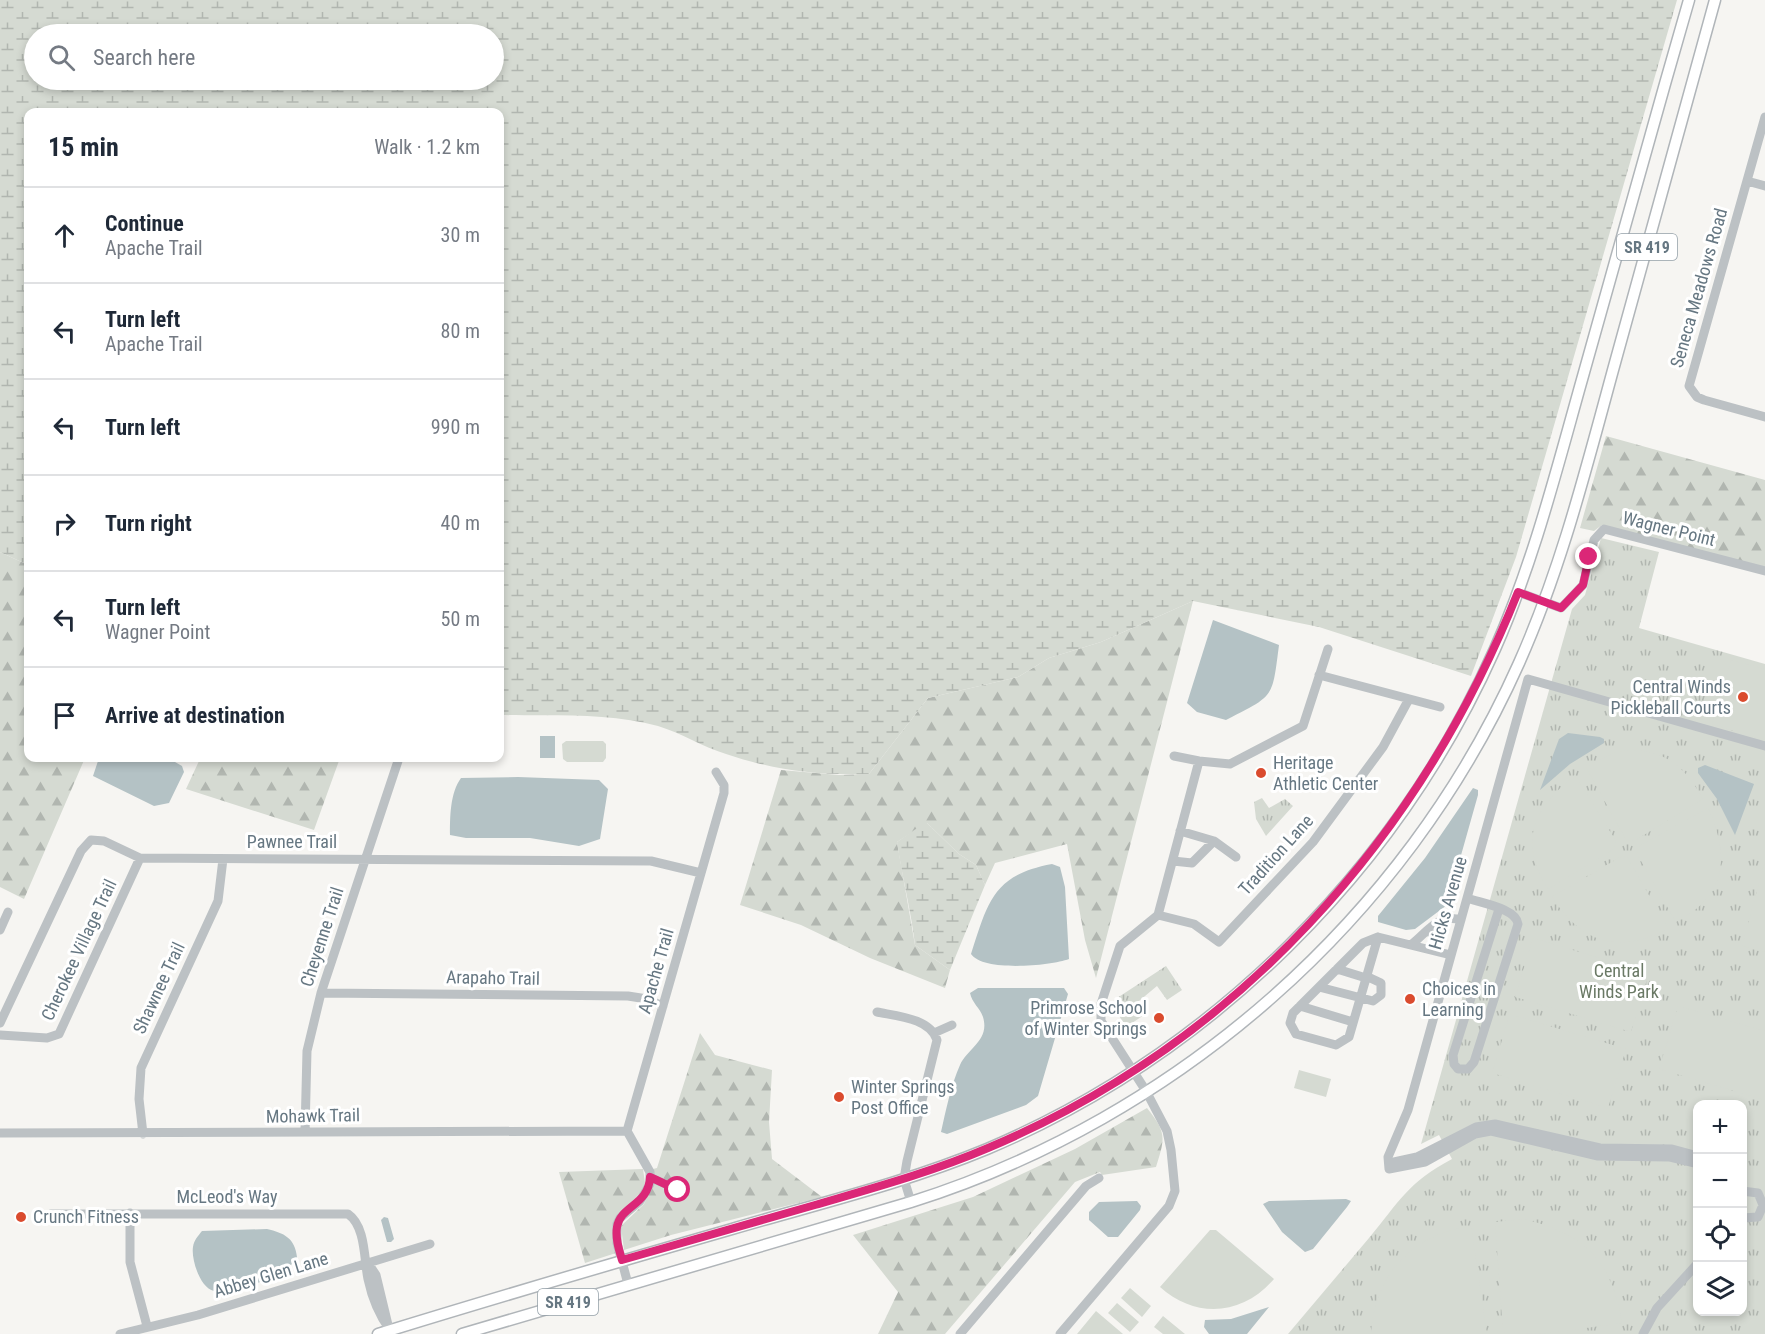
<!DOCTYPE html>
<meta charset="utf-8">
<style>
body{margin:0;font-family:"Roboto Condensed",sans-serif;background:#f2f2f3;color:#1f2937}
.controls{position:absolute;right:18px;bottom:18px;display:grid;overflow:hidden;border-radius:12px;box-shadow:0 3px 9px #0003}
.controls button{width:54px;height:54px;display:grid;place-items:center;padding:0;border:0;border-bottom:2px solid #e0e1e3;background:#fff;color:#1f2937;font:30px sans-serif}
.stop{position:absolute;width:18px;height:18px;margin:-14px;border:4px solid #db2777;border-radius:50%;background:#fff}
.stop.end{background:#db2777;border-color:#fff;box-shadow:0 2px 6px #0008}
.list{margin:0;padding:0;list-style:none}
h2{display:flex;justify-content:space-between;align-items:center;height:78px;margin:0;padding:0 24px;font-size:26px}
h2 small{font-size:20px;font-weight:400;color:#747a83}
.list li{display:grid;grid-template-columns:39px 1fr auto;gap:18px;align-items:center;box-sizing:border-box;height:96px;padding:0 24px;border-top:2px solid #e0e1e3}
.list b{display:block;font-size:22px;white-space:nowrap}
.list p{margin:0;font-size:20px;white-space:nowrap;color:#747a83}
.list em{font-size:20px;font-style:normal;color:#747a83}
.icon{flex:none;width:33px;height:33px;fill:none;stroke:currentColor;stroke-width:2;stroke-linecap:round;stroke-linejoin:round}
.map{position:relative;flex:none;width:1765px;height:1334px;overflow:hidden}
.search{position:absolute;background:#fff;box-shadow:0 3px 9px #0003;left:24px;top:24px;width:480px;height:66px;display:flex;align-items:center;gap:15px;box-sizing:border-box;padding:0 21px;border-radius:33px;color:#747a83;font-size:22px}
.panel{position:absolute;background:#fff;box-shadow:0 3px 9px #0003;left:24px;top:108px;width:480px;height:654px;border-radius:12px}
.map>svg:first-child{display:block}
.forest{fill:url(#forest-firs)}
.wetland{fill:url(#wetland-marsh);fill-rule:evenodd}
.park{fill:url(#park-tufts);fill-rule:evenodd}
.pitch{fill:#d5dad2}
.water{fill:#b4c2c5}
.lines{fill:none;stroke-linecap:round;stroke-linejoin:round}
.major-casing{stroke:#b0b5b9;stroke-width:13}
.minor{stroke:#bcc1c4;stroke-width:9}
.major{stroke:#fff;stroke-width:10}
.route{stroke:#db2777;stroke-width:8}
.poi-dot{fill:#da4b2e;stroke:#fff;stroke-width:2}
.labels{text-anchor:middle;stroke-width:6;stroke-linejoin:round;paint-order:stroke}
.shield{fill:#fff;stroke:#94a0a8;stroke-width:1.5}
.shield-label{font-size:16px;font-weight:bold;fill:#667782}
.street-label{font-size:18px;fill:#667782;stroke:#fff}
.poi-label{font-size:18px;fill:#667782;stroke:#fff;text-anchor:start}
.park-label{font-size:18px;fill:#6a7965;stroke:#fff}
</style>
<div class="map">
<svg width="1765" height="1334" viewBox="0 0 1765 1334">
<defs>
<pattern id="forest-firs" width="22" height="20" patternUnits="userSpaceOnUse" patternTransform="scale(1.5)"><rect width="22" height="20" fill="#d5dad2"/><path d="M5 1l3.5 6h-7zM16 11l3.5 6h-7z" fill="#b1b6b0"/></pattern>
<pattern id="wetland-marsh" width="20" height="14" patternUnits="userSpaceOnUse" patternTransform="scale(1.5)"><rect width="20" height="14" fill="#d5dad2"/><path d="M1 5h8M5 5V1M11 12h8M15 12V8" fill="none" stroke="#b1b6b0"/></pattern>
<pattern id="park-tufts" width="24" height="20" patternUnits="userSpaceOnUse" patternTransform="scale(1.5)"><rect width="24" height="20" fill="#d5dad2"/><path d="M3 7l-1-3M5 7V3M7 7l1-3M15 17l-1-3M17 17v-4M19 17l1-3" fill="none" stroke="#b1b6b0"/></pattern>
</defs>
<rect width="100%" height="100%" fill="#f6f5f2"/>
<!-- forest -->
<path class="forest" d="M1606,436l159,44v87l-163,-42 -8,6 -14,-3z
M0,552l28,13v193h57l-61,141 -24,-12z
M1193,601l-97,377 -11,-38 -18,-96 -72,19 -10,22 -9,-20 -17,-11 -32,-31 -30,19 18,103 35,25 -5,18 -75,-30 -69,-33 -61,-20 41,-135 58,5 30,-1 59,-76 90,-21 31,-19 52,-16z
M193,758h147l-26,72 -128,-41 13,-28z
M700,1033l15,22 57,15 -3,52 3,37 50,38 -151,38 -47,15 -3,-24 23,-22 10,-21 26,12 4,-6 -30,-15 -1,-5 4,-1z
M1147,1108c20,25 18,30 9,59l-54,8 -2,-3 -25,10 -130,152h-67l20,-42 -45,-57 120,-38 102,-48z
M643,1169l2,14 -2,7 -30,32 3,31 -31,10 -26,-91z"/>
<!-- wetland -->
<path class="wetland" d="M0,0h1677l-161,557 -45,119 -152,-49 -126,-26 -92,41 -52,16 -31,19 -90,21 -59,76c-50,2 -96,-4 -143,-20 -23,-7 -45,-21 -68,-28 -50,-14 -107,-10 -158,-11v-603h-472v453l-28,-13zM494,34v46h-460v-46z
M926,822l33,32 17,11 9,20 -35,85 -35,-25c-4,-35 -13,-68 -18,-103z"/>
<!-- park -->
<path class="park" d="M1601,538l58,14 -20,76 126,36v670h-477c27,-32 54,-64 81,-96 31,-37 38,-55 83,-79l-13,-24 -18,9 151,-535 13,-14zM1698,1104h44v208h-44z
M1262,798l7,10 16,-9 8,7 -27,30 -10,-17 -2,-17z
M1166,966l16,24 -15,10 -10,-14 -18,15 8,12 -21,14 -13,-21 1,-6z"/>
<!-- pitch -->
<path class="pitch" d="M1731,660l34,9v72l-53,-17z
M566,741h37l3,3v14l-3,4h-36l-4,-3 -1,-15z
M1628,750c37,-1 58,18 75,49l-69,42 -8,-1 -40,-73 28,-14z
M1575,775l41,66 -2,8 -66,40c-30,-48 -15,-80 27,-114z
M1708,808c22,48 19,88 -32,114l-39,-68 1,-7z
M1622,856l6,2 40,71c-50,25 -85,15 -116,-32z
M1765,861v91l-23,-6z
M1533,938l116,35 -18,59 -116,-35z
M1678,1006l87,25v69l-106,-31z
M1510,1014l116,35 -18,59 -116,-35z
M1299,1070l32,9 -5,18 -32,-9z
M1523,1219c61,14 89,42 99,104l-79,11 -40,-2 -8,-110z
M1471,1226l16,108h-116c3,-59 42,-100 100,-108z
M1210,1230h6l58,49c-32,37 -78,40 -114,8z
M1130,1288l21,18 -9,11 -21,-19z
M1117,1303l22,19 -9,10 -22,-19z
M1096,1311l27,23h-46z
M1163,1316l22,18h-22l-9,-7z"/>
<!-- water -->
<path class="water" d="M1213,620l66,25c-7,54 -4,50 -53,75l-29,-8 -10,-9z
M1568,733l32,4 4,2v4l-34,21 -30,26 19,-51z
M540,736h15v22h-15z
M99,758h69l14,8 2,6 -15,31 -15,3 -61,-30z
M1705,765l49,19 -19,51 -18,-36 -19,-26v-5z
M518,777l81,3 9,9 -8,50 -21,7 -49,-8h-64l-16,-3c0,-18 0,-42 11,-57z
M1473,788l5,2v5l-31,110 -32,24 -9,1 -28,-8v-6l47,-58z
M1052,864l8,3 5,20 4,72c-19,7 -86,13 -98,-5 17,-52 22,-79 81,-90z
M978,988h86l4,6 -30,102 -12,9 -79,29 -6,-2c5,-22 10,-47 19,-67 8,-17 30,-25 23,-48 -3,-9 -11,-14 -13,-24z
M1346,1199l5,2 -4,6 -34,42 -8,3 -23,-20 -19,-28 6,-3z
M1137,1201l4,5 -1,4 -22,27h-10l-19,-17v-8l10,-10z
M384,1217l4,1 6,21 -3,3h-4l-6,-22z
M267,1229c17,4 28,9 30,28 -6,17 -66,39 -83,34 -14,-3 -23,-32 -21,-44 1,-7 5,-11 9,-16z
M1269,1307l-22,27h-38l-5,-7 1,-7 26,-1z"/>
<g class="lines">
<defs>
<path id="major" d="M378,1334c117,-36 236,-71 354,-105 85,-25 173,-46 255,-80 224,-95 409,-278 508,-500 39,-88 62,-181 88,-273 35,-126 70,-251 106,-376
M462,1334l449,-132c267,-84 494,-283 608,-539 42,-94 67,-194 94,-293 34,-123 68,-247 102,-370"/>
</defs>
<!-- major casing -->
<use href="#major" class="major-casing"/>
<!-- minor -->
<path class="minor" d="M1765,117l-76,269 8,11 7,3 61,17
M1747,181l18,5
M1518,592l43,16 22,-23 11,-45 10,-11 161,42
M1319,675l121,32
M1174,756l25,5 31,3 73,-38 25,-77
M1180,831l34,10 22,16
M1173,861l19,2 22,-22
M1467,898c13,5 49,10 51,26l-44,138 -6,7h-10l-4,-5 -1,-9 46,-146
M1158,915l36,9 25,18 94,-100 70,-95 26,-48
M1434,925l-2,10 8,17
M0,930l8,-18
M1378,937l-29,100 -13,8 -40,-11 -6,-11 3,-10 70,-70 15,-6 73,18
M1412,944c16,-13 27,-31 49,-24
M1337,969l29,9
M1319,987l54,14 8,-6v-12l-15,-7
M321,993l307,3 19,3 16,7
M1300,1006l53,16
M877,1012c19,4 53,6 60,28l-30,121 -3,18 7,23
M0,1023l81,-172 10,-11 13,1 36,17 511,3 50,12
M934,1033l18,-8
M0,1035l47,3 12,-4 81,-176
M305,1132l2,-81 14,-58 78,-235
M0,1133l627,-2
M143,1134l-4,-35 2,-31 77,-167 5,-42
M1394,1162l23,-5 59,-30 19,-3 105,24 72,1 26,7
M1698,1164l-29,-7 -71,-1 -107,-25 -16,3 -50,28 -36,7 -1,-12 20,-47 120,-431 237,67
M650,1177l28,13
M1742,1191l16,2 5,12 -5,12 -16,1
M130,1213v49l17,64
M51,1214h297c18,12 16,47 20,65 4,19 11,36 22,51
M368,1263l8,12 13,54
M628,1284l-11,-41v-19l3,-6 20,-17 10,-17v-12l-23,-41 97,-338v-8l-8,-13
M120,1334l78,-19 232,-71
M960,1334l126,-148 13,-8
M1060,1334l109,-128 6,-15 -4,-41 -4,-19 -21,-40 -45,-70v-17l19,-58 38,-31 41,-154
M1643,1334l14,-26 41,-45"/>
<!-- major -->
<use href="#major" class="major"/>
</g>
<g class="lines">
<!-- route -->
<path class="route" d="M678,1190l-28,-13c-1,28 -30,29 -33,50 -2,11 2,23 5,33 64,-18 128,-37 193,-55 58,-17 117,-33 173,-57 249,-105 431,-308 530,-556l43,16 22,-23 6,-28"/>
</g>
<!-- markers -->
<g class="poi-dot">
<circle cx="1743" cy="697" r="6"/>
<circle cx="1261" cy="773" r="6"/>
<circle cx="1410" cy="999" r="6"/>
<circle cx="1159" cy="1018" r="6"/>
<circle cx="839" cy="1097" r="6"/>
<circle cx="21" cy="1217" r="6"/>
</g>
<g class="labels">
<!-- shield labels -->
<g class="shield">
<rect x="1617" y="234" width="60" height="26" rx="4.5"/>
<rect x="538" y="1289" width="60" height="26" rx="4.5"/>
</g>
<g class="shield-label">
<text x="1647" y="253">SR 419</text>
<text x="568" y="1308">SR 419</text>
</g>
<!-- street labels -->
<g class="street-label">
<text transform="translate(1699 288) rotate(-74)" y="6">Seneca Meadows Road</text>
<text transform="translate(1669 529) rotate(14)" y="6">Wagner Point</text>
<text x="292" y="848">Pawnee Trail</text>
<text transform="translate(1276 855) rotate(-48)" y="6">Tradition Lane</text>
<text transform="translate(1448 903) rotate(-74)" y="6">Hicks Avenue</text>
<text transform="translate(322 937) rotate(-72)" y="6">Cheyenne Trail</text>
<text transform="translate(79 950) rotate(-65)" y="6">Cherokee Village Trail</text>
<text transform="translate(656 971) rotate(-74)" y="6">Apache Trail</text>
<text transform="translate(493 978) rotate(1)" y="6">Arapaho Trail</text>
<text transform="translate(159 988) rotate(-65)" y="6">Shawnee Trail</text>
<text transform="translate(313 1116) rotate(-1)" y="6">Mohawk Trail</text>
<text x="227" y="1203">McLeod's Way</text>
<text transform="translate(271 1275) rotate(-17)" y="6">Abbey Glen Lane</text>
</g>
<!-- poi labels -->
<g class="poi-label">
<text x="1731" y="693" text-anchor="end">Central Winds<tspan x="1731" dy="21">Pickleball Courts</tspan></text>
<text x="1273" y="769">Heritage<tspan x="1273" dy="21">Athletic Center</tspan></text>
<text x="1422" y="995">Choices in<tspan x="1422" dy="21">Learning</tspan></text>
<text x="1147" y="1014" text-anchor="end">Primrose School<tspan x="1147" dy="21">of Winter Springs</tspan></text>
<text x="851" y="1093">Winter Springs<tspan x="851" dy="21">Post Office</tspan></text>
<text x="33" y="1223">Crunch Fitness</text>
</g>
<!-- park labels -->
<g class="park-label">
<text x="1619" y="977">Central<tspan x="1619" dy="21">Winds Park</tspan></text>
</g>
</g>
</svg>
<div class="controls">
<button>+</button>
<button>−</button>
<button><svg class="icon" aria-label="locate" viewBox="0 0 24 24"><circle cx="12" cy="12" r="6"/><path d="M12 2v4M12 18v4M2 12h4M18 12h4"/></svg></button>
<button><svg class="icon" aria-label="layers" viewBox="0 0 24 24"><path d="M12 4l9 5-9 5-9-5zM3 14l9 5 9-5"/></svg></button>
</div>
<div class="stop" style="left:678px;top:1190px"></div>
<div class="stop end" style="left:1589px;top:557px"></div>
<div class="search"><svg class="icon" aria-label="search" viewBox="0 0 24 24"><circle cx="10" cy="10" r="6"/><path d="M15 15l6 6"/></svg>Search here</div>
<section class="panel">
<h2>15 min<small>Walk · 1.2 km</small></h2>
<ul class="list">
<li><svg class="icon" aria-label="ahead" viewBox="0 0 24 24"><path d="M12 20V5M6 11l6-6 6 6"/></svg><div><b>Continue</b><p>Apache Trail</p></div><em>30 m</em></li>
<li><svg class="icon" aria-label="left" viewBox="0 0 24 24"><path d="M17 20v-9H6M10 6l-5 5 5 5"/></svg><div><b>Turn left</b><p>Apache Trail</p></div><em>80 m</em></li>
<li><svg class="icon" aria-label="left" viewBox="0 0 24 24"><path d="M17 20v-9H6M10 6l-5 5 5 5"/></svg><div><b>Turn left</b></div><em>990 m</em></li>
<li><svg class="icon" aria-label="right" viewBox="0 0 24 24"><path d="M7 20v-9h11M14 6l5 5-5 5"/></svg><div><b>Turn right</b></div><em>40 m</em></li>
<li><svg class="icon" aria-label="left" viewBox="0 0 24 24"><path d="M17 20v-9H6M10 6l-5 5 5 5"/></svg><div><b>Turn left</b><p>Wagner Point</p></div><em>50 m</em></li>
<li><svg class="icon" aria-label="arrive" viewBox="0 0 24 24"><path d="M6 21V4h12l-3 4 3 4H6"/></svg><div><b>Arrive at destination</b></div></li>
</ul>
</section>
</div>
